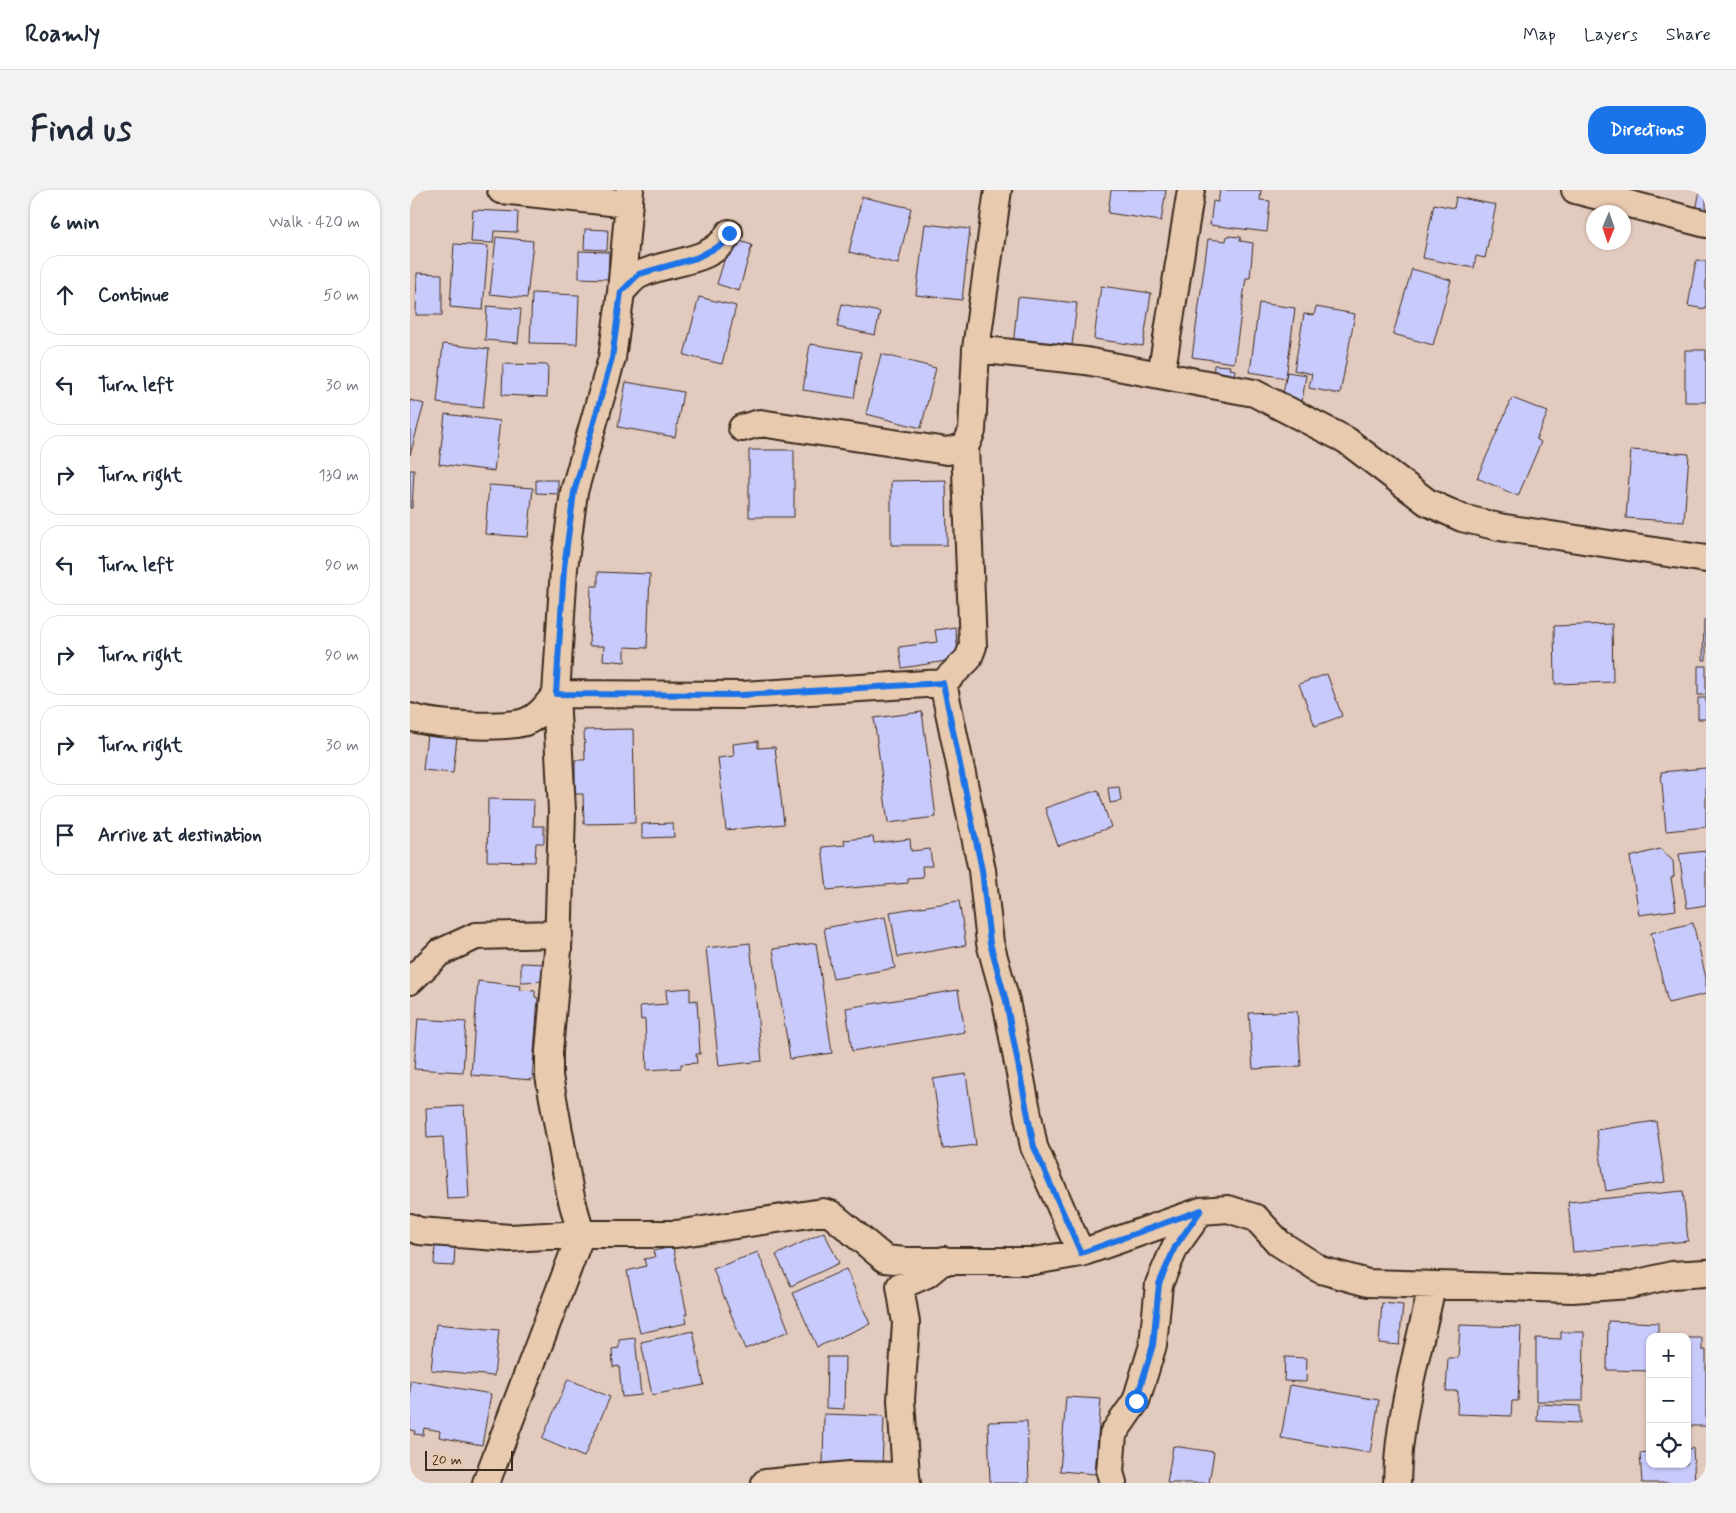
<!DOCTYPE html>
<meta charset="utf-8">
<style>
body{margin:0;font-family:Mynerve,sans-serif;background:#f2f2f3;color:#1f2937}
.controls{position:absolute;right:15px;bottom:15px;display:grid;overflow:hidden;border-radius:10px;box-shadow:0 1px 4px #0004}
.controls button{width:45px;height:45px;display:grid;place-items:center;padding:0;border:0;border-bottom:1px solid #e0e1e3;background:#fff;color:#1f2937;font:25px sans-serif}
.compass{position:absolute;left:1176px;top:15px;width:45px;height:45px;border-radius:50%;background:#fff;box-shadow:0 1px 4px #0004;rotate:182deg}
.scale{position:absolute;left:15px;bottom:12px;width:88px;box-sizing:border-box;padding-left:5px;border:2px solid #3b2a1e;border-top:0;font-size:14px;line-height:18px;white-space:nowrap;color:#3b2a1e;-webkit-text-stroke:4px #e8caaf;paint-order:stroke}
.stop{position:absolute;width:15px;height:15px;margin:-11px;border:4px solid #1a73e8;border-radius:50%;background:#fff}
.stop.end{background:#1a73e8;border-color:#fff;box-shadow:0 1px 5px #0008}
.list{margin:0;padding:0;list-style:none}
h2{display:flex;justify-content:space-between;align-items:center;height:65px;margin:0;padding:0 20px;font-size:21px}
h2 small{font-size:16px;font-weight:400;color:#747a83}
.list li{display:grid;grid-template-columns:32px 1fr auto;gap:15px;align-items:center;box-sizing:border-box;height:80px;margin:0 10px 10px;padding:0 10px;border:1px solid #e0e1e3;border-radius:20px}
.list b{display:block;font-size:19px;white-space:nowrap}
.list em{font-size:16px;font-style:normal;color:#747a83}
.icon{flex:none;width:28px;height:28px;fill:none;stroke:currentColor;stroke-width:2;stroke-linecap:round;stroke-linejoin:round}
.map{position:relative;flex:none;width:1296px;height:1293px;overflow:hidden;border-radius:20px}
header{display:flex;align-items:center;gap:30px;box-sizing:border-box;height:70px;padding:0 25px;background:#fff;border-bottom:1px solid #e0e1e3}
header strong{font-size:24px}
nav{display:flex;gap:28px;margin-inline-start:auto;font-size:18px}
.intro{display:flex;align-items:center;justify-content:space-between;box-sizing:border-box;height:120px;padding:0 30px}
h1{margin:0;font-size:35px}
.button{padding:12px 22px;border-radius:20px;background:#1a73e8;color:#fff;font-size:18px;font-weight:700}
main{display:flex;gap:30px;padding:0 30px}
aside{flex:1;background:#fff;border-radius:20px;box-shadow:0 1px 4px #0004}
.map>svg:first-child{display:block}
.building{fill:#c9cafc;stroke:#3b2a1e}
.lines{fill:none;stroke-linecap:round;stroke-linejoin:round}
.street-casing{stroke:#3b2a1e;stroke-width:30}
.street{stroke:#e8caaf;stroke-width:26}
.route{stroke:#1a73e8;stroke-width:6}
</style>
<header>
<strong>Roamly</strong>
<nav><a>Map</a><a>Layers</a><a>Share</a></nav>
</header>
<div class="intro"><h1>Find us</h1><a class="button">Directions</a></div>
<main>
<aside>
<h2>6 min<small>Walk · 420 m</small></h2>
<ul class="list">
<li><svg class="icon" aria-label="ahead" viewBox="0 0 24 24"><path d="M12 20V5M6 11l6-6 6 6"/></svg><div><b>Continue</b></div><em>50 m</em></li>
<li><svg class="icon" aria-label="left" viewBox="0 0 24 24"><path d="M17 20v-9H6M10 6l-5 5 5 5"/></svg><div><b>Turn left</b></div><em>30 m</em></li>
<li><svg class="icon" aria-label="right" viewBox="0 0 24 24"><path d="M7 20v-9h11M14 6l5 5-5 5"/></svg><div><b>Turn right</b></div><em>130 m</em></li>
<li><svg class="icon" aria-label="left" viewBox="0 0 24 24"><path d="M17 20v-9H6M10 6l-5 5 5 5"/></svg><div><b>Turn left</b></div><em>90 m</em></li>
<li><svg class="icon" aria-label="right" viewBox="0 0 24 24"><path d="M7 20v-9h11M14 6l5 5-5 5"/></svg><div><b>Turn right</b></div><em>90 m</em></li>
<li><svg class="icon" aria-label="right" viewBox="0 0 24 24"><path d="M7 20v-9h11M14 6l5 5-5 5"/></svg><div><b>Turn right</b></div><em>30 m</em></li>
<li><svg class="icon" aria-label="arrive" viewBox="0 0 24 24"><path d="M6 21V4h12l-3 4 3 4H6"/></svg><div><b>Arrive at destination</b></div></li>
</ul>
</aside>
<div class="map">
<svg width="1296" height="1293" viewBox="0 0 1296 1293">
<rect width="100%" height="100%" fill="#e2cabe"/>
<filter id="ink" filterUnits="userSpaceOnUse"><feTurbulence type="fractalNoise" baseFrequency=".02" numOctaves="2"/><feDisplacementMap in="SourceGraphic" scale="10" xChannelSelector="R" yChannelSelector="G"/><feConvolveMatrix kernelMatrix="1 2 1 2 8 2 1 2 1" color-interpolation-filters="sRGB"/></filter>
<g filter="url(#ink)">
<!-- building -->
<path class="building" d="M701,0h55l-5,31 -53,-8z
M810,0h41l-1,10 10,1 -3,31 -57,-7 3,-24 5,1z
M1290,0h6v23l-10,-2z
M452,7l49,11 -13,56 -49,-12z
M1046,7l40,8 -11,53 -9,-2 -2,12 -51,-10 11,-54 20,4z
M63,20l45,2 -1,20 -23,-1 -1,12 -22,-1z
M515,34l45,5 -8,71 -46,-5z
M175,39l23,1 -1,20 -23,-1z
M817,46l14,1 -1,4 13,2 -3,35h-4l-12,85 -42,-6 16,-118 18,2z
M86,47l37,4 -6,57 -37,-4z
M321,48l21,7 -13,46 -22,-7z
M44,54l34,2 -5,64 -33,-3z
M169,61l30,1 -1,27 -29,-1z
M1286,70l10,1v48l-18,-3z
M1002,79l39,11 -18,65 -40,-11z
M7,83l25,1v41h-26z
M691,96l50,7 -8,53 -49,-7z
M122,103l47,2 -2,49 -47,-1z
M289,107l37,9 -14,58 -38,-9z
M608,107l59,6 -6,51 -58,-7z
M849,113l36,5 -9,70 -36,-6z
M432,114l38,8 -5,23 -38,-8z
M77,116l34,3 -3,34 -33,-3z
M906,117l39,7 -15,80 -31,-6 3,-14 -18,-4 10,-56 10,1z
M33,154l46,5 -6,59 -46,-5z
M400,154l51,8 -7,46 -51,-8z
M1275,160h21v52h-21z
M471,164l55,14 -15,60 -55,-14z
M93,174l45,1 -1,32 -45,-2z
M804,175l16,1 -1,3 6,1 -1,13 -21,-1z
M877,182l19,3 -4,27 -20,-3z
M216,192l57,10 -8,45 -57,-10z
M1102,208l36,14 -12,27 5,3 -23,54 -41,-18z
M0,210l14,4 -14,51z
M35,224l55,7 -6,50 -55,-7z
M339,260h45v67h-45z
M1221,260l58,4 -5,68 -58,-4z
M0,280h4l-2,38h-2z
M126,290h22v14l-22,-1z
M536,290l1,65h-56v-64z
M79,295l44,3 -5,49 -43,-3z
M188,382l52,2 -3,74 -22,-1v15l-22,-2 1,-14h-15l2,-60h7z
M1294,430h2v40h-3z
M1202,434l1,58 -58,2 -1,-58z
M545,437l4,32 -57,9 -3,-21 38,-5 -2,-12z
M1288,476h8v29h-8z
M917,484l15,42 -27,10 -16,-42z
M1288,508h8v21h-8z
M512,522l14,105 -48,6 -14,-105z
M223,539l2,94 -51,1 -1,-30h-8v-34h10l-1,-30z
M17,544l30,3 -4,36 -30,-3z
M348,551v7l17,-1 9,77 -58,6 -8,-72 16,-2 -1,-12z
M1296,578v59l-40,4 -5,-59z
M709,597l2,14 -11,2 -2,-15z
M688,600l13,37 -53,19 -13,-38z
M78,609l46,1 -1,26h11v17h-8l-1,19 -48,-1z
M263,633l1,14 -32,1v-14z
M463,647l1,6 36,-4 1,12 19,-2 2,17h-10l1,11 -15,1v5l-81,7 -5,-43 23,-2 -1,-5z
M1250,659l13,12 1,15 -3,2 5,32 -37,5 -9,-58z
M1296,661v54l-19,3 -8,-54z
M549,711l7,44 -68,12 -8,-45z
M475,727l10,51 -62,11 -9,-51z
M1283,733l13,55v16l-38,9 -17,-70z
M340,753l12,118 -43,5 -13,-118z
M406,753l16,110 -42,6 -17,-110z
M111,773l25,1v17l-25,1z
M68,791l43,5 -1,4 15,1v6l3,1 -6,82 -61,-5z
M280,798v13l7,-1 3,54h-4l1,9 -16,1v4l-34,2 -2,-51 -4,1 -1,-14 27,-2 -1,-14z
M548,800l7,42 -113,19 -6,-43z
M887,821l4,55 -48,3 -4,-56z
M8,829l48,3 -3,50 -49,-3z
M556,884l10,71 -33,4 -10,-70z
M54,916l5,92 -22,1 -4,-62 -16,1 -1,-30z
M1246,931l9,61 -59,9 -10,-61z
M1273,1001l5,50 -115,11 -5,-50z
M414,1042l15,31 -48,23 -15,-31z
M25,1053l20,1 -1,22 -20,-1z
M263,1057l14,67h-2l2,9 -47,10 -13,-62 19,-5 -2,-7 11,-2 -2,-6z
M348,1062l31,79 -44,18 -32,-80z
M436,1079l24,55 -53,23 -24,-54z
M972,1113l21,2 -4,40 -20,-2z
M1198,1131l50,2v14h-8v34l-43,-1z
M26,1134l63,6 -5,46 -63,-6z
M1050,1135l61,2 -3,74h-6l-1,15 -54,-2 1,-23h-12l2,-33h10z
M283,1141l11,54 -52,10 -11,-53z
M1151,1142h23l-1,69h-47v-63l25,1z
M225,1148l6,57 -19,2 -3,-31 -6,1 -1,-18 7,-1v-8z
M1277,1148h15v12h4v76h-19z
M417,1167h18l-1,52 -18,-1z
M875,1167l22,1 -1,24 -22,-1z
M158,1189l42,18 -26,60 -42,-18z
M0,1190l81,14 -9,51 -43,-8 1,-6 -16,-3 -1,7 -9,-1 1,-3 -5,-1z
M880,1195l89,15 -9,53 -89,-15z
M656,1207l35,2 -6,75 -35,-3z
M1128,1214l42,2v17l-43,-2z
M414,1224l60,2 -2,50 -59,-1z
M617,1231l2,62h-39l-2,-61z
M763,1256l41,6 -5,31h-42z
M1283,1258l2,35h-53l-2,-30 10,-1v12h37v-15z"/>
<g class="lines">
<defs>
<path id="street" d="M91,0l128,14
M1165,0l131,34
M211,102c6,-6 12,-15 20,-18 28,-14 72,-10 88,-41
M566,159l110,12 168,32 92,47 81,62 35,16 37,9 207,32
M751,185l30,-185
M332,238l18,-5 187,28 18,-4 7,-16 4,-82 22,-159
M533,493l25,-24 5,-13 -8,-199
M146,504l186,1 201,-12 39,187 8,73 16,58 28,146 47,106
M0,527c23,8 91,12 115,5 14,-5 23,-18 31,-28
M0,791l29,-28 37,-17 83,-2
M0,1037l9,4 91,7 71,-4h95l147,-22 8,2 54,45 20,2h129l47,-8 120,-42 27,-2 28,9 23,25 42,27 47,13 204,6 58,-4 42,-10 34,-2
M496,1286l-5,-76 5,-77 -6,-37 27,-12 17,-14
M76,1293l95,-249 -11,-41 -21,-117v-25l9,-101 4,-139 -6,-117 8,-126 10,-76 38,-134 9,-66 9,-102
M355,1293l85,-8 56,1 1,7
M703,1293l-3,-11 3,-38 23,-33 17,-56 6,-61 16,-37 26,-36
M987,1293c1,-65 21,-133 35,-196"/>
</defs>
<!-- street casing -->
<use href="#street" class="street-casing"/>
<!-- street -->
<use href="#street" class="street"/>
</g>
</g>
<g class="lines" filter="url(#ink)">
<!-- route -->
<path class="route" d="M319,43l-6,11 -27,14 -57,16 -18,18 -9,66 -38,134 -10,76 -8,126 186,1 201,-12 39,187 8,73 16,58 28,146 47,106 120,-43 -26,37 -16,37 -6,61 -17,56"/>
</g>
</svg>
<div class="controls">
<button>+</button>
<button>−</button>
<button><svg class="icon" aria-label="locate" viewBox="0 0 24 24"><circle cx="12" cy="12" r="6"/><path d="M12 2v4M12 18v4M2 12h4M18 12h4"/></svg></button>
</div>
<svg class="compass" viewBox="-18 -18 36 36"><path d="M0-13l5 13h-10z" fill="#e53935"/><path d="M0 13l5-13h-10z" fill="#747a83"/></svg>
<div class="scale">20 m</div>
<div class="stop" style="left:726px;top:1211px"></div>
<div class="stop end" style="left:319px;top:43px"></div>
</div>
</main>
